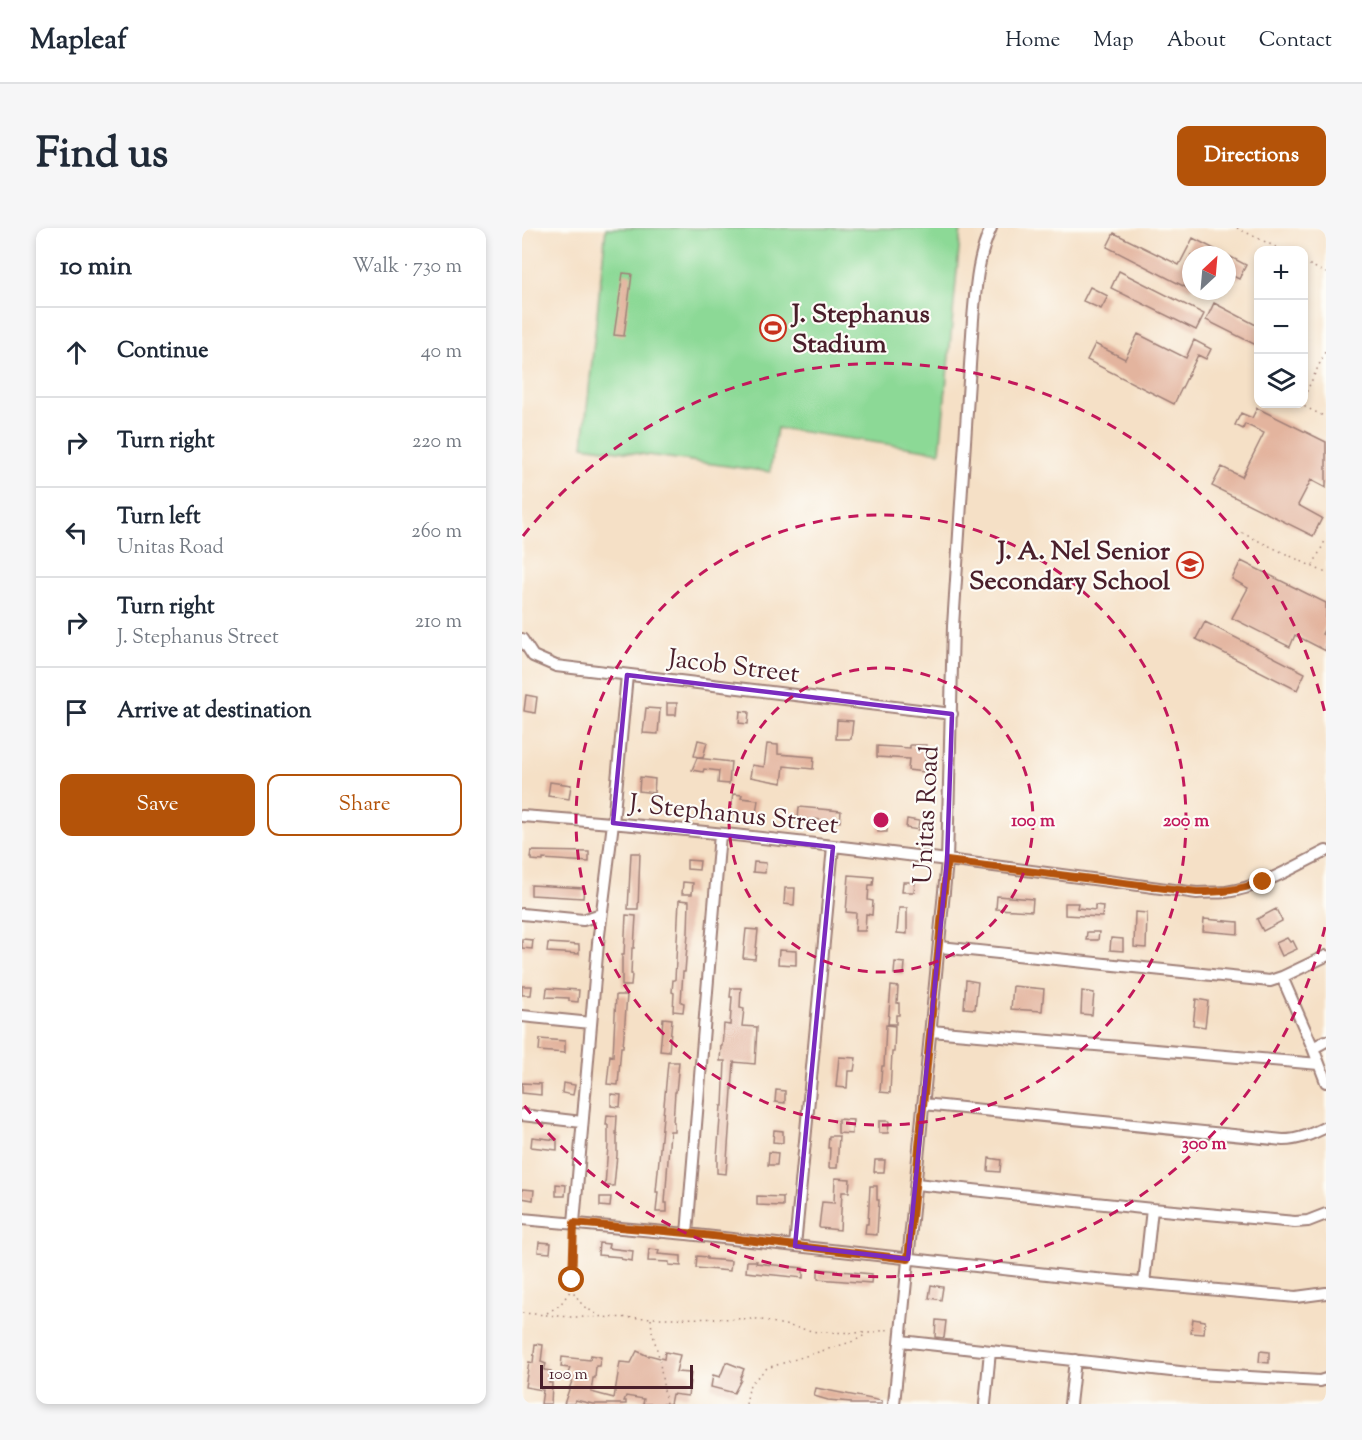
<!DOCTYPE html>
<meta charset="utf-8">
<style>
body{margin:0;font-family:"Sorts Mill Goudy",serif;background:#f6f6f7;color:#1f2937}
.controls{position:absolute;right:18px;top:18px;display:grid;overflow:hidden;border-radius:12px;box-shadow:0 3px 9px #0003}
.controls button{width:54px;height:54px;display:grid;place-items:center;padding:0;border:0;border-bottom:2px solid #e0e1e3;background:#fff;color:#1f2937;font:30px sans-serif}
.compass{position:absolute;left:660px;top:18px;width:54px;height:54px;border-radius:50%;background:#fff;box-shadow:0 3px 9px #0003;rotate:26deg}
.scale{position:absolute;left:18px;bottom:15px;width:153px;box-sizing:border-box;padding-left:6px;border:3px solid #4a1f2b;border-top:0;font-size:16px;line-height:21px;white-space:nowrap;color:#4a1f2b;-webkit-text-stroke:4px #fdfcf7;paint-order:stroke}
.stop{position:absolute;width:18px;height:18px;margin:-14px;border:4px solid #b45309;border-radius:50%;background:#fff}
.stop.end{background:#b45309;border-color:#fff;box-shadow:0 2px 6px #0008}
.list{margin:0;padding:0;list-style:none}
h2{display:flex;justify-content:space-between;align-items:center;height:78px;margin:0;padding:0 24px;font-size:26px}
h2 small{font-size:20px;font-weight:400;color:#747a83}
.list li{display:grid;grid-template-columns:39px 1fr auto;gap:18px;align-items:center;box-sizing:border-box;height:90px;padding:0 24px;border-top:2px solid #e0e1e3}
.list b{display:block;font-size:22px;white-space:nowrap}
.list p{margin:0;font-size:20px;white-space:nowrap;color:#747a83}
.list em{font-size:20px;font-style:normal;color:#747a83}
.actions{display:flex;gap:12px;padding:18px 24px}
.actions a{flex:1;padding:14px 0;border:2px solid #b45309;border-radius:12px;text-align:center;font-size:21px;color:#b45309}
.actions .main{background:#b45309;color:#fff}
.icon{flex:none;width:33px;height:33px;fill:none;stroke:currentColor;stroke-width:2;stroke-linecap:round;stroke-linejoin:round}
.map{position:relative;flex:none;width:804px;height:1176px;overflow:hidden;border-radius:12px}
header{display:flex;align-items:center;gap:36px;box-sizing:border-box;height:84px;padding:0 30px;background:#fff;border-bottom:2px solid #e0e1e3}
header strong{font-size:28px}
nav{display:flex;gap:33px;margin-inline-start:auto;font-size:21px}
.intro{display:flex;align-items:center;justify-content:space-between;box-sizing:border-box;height:144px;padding:0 36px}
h1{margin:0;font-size:42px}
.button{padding:15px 27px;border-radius:12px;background:#b45309;color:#fff;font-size:21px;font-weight:700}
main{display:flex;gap:36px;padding:0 36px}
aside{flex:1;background:#fff;border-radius:12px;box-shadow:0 3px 9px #0003}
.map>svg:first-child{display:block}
.green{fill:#8cd996;stroke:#6b7c60;stroke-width:1.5}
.building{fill:#e3b49e}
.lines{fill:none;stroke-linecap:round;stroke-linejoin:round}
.street-casing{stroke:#a08078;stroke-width:14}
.path{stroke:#a08078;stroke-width:1.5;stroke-dasharray:1.5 4.5;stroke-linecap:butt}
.street{stroke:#fff;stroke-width:10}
.route{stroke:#b45309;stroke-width:8}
.marked{fill:none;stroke:#7b2cbf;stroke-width:4.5;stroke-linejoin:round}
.ring{fill:none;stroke:#c2185b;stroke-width:3;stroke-dasharray:10 8}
.labels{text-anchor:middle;stroke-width:4.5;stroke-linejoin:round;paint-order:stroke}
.poi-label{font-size:26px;font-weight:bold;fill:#4a1f2b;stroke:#fdfcf7;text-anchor:start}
.street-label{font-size:26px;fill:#4a1f2b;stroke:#fdfcf7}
.centre{fill:#c2185b;stroke:#fdfcf7;stroke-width:3}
.ring-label{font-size:18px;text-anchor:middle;font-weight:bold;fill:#c2185b;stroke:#fdfcf7;stroke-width:4.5;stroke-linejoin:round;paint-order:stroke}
</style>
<header>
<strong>Mapleaf</strong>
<nav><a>Home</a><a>Map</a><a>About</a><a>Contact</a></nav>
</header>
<div class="intro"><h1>Find us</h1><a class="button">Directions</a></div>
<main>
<aside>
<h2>10 min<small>Walk · 730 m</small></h2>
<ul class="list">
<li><svg class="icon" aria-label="ahead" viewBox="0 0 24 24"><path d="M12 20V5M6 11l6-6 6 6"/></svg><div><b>Continue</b></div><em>40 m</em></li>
<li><svg class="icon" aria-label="right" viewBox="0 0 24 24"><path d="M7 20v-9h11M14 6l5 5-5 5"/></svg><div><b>Turn right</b></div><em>220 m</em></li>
<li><svg class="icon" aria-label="left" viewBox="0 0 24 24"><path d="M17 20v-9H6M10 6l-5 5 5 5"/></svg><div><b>Turn left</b><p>Unitas Road</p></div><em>260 m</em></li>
<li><svg class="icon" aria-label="right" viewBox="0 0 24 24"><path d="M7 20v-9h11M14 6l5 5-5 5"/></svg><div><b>Turn right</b><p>J. Stephanus Street</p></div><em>210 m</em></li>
<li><svg class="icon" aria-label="arrive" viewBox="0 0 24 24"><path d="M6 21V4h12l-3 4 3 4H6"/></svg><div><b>Arrive at destination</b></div></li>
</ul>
<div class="actions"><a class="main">Save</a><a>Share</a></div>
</aside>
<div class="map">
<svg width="804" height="1176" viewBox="0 0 804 1176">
<rect width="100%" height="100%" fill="#fdfcf7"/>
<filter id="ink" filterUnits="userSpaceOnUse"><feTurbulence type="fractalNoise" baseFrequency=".0167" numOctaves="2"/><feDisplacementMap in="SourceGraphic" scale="12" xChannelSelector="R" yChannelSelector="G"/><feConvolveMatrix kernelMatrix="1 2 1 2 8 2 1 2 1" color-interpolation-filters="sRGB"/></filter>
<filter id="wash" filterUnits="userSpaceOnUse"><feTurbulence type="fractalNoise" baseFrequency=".008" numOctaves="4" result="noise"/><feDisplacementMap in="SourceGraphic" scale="24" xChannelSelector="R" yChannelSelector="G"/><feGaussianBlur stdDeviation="1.35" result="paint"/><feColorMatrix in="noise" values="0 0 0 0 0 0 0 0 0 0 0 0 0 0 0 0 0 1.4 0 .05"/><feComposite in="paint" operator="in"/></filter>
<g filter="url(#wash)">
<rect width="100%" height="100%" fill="#f5e0c6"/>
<!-- green -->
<path class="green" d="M84,0h355l-21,224 -163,-24 -7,44 -187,-26z"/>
<g id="blocks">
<!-- building -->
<path class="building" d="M592,5l65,32 14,-27 33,17h-35v35l-84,-43z
M705,27l19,10 -7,14 -12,-6z
M597,43l85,43 -8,16 -85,-42z
M101,45l9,1 -8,62 -10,-1z
M568,59l18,9 -7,13 -18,-8z
M692,75l44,23v20l-52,-26z
M616,106l48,24 8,-18 17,9 -5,10 -8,-4 -24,49 -87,-44 8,-16 30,15z
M735,180l69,34v46l-15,-8 -13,25 24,13 -9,18 -101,-50 10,-19 20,10 22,-44 -19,-9 -2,5 -8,-4 6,-12 11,5z
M719,333l85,42v23l-4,8 4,2v15l-31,-16 -5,12 -58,-29 16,-30 -16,-9z
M683,394l100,51 -8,17 -101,-51z
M4,467l11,2 -2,16 -11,-2z
M145,475h10l-1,12h-9z
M124,480l14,1 -2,25 -15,-1z
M218,483l9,1 -1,12 -9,-1z
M315,492l16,1 -2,18h-15z
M176,512l9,2 -4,16 -9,-2z
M245,516l11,1v9l36,3 -1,12 -29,-3 -2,17 -32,-6 2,-12 12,2z
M388,517h16l-2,27 -16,-2 1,-11 -32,-2v-11l33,2z
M175,530l34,4 -2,22 -11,-1 1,-12 -15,-2 -1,3 -11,-2z
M118,549l15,2 -1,14 -15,-2z
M28,554l21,3 -2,14 -21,-3z
M211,566l9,1 -1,3 17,2 -2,14 -17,-2v3l-9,-1z
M277,579l42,4 -1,11 -26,-3 -1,1 -15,-1z
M385,591l12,2 -1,9 -12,-2z
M357,592h9l-1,12h-9z
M9,623l58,1v10l-46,-3v2l-11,-1v-2h-2z
M109,625h9l-2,56h-10z
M165,632l13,1 -1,9 -12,-1z
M232,634l12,1 -1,10 -12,-1z
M327,647l25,2 -1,8h-4l-1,15 5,1 -1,14 -6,-1 -1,17h-10l1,-18 -10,-1z
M161,654l10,1 -1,11h-10z
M381,654h12l-1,10h-12z
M9,657l53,3 -1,10 -52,-3z
M263,660h10l-1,17 -10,-1z
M475,668l36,3 -1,12 -36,-2z
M157,672l10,1 -1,32 -3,39h-2l-2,30 3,1 -1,9 -10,-1 1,-18 -2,-1 1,-12h2z
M543,675h13l-1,5 18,2v-5l8,1 -1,11 -37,-2z
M377,680h8v26l-10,-1z
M754,681l6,12 -19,10 -6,-12z
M613,684l12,1 -1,35 -12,-1z
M104,687l10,1 -2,32h-2l-1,26h1l-1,12h-9v-31h2z
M682,691l34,3v12l-35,-3z
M224,701l12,1 -3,29 -12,-1z
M565,704h12l-1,8h-12z
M589,710l12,1v12l-13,-1z
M765,710l3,4 3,-1 4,8 -15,7 -6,-13z
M0,711l11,1 -1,9 -10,-1z
M26,715l31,2v9l-32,-2z
M257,722l17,1v14l-18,-1z
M373,734l10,1 -1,12 -10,-1z
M444,752l12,2 -3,27 -11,-1z
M0,758h10l-1,9h-9z
M369,758l7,1 -1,16h2v12h-3v9h-8z
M491,758l31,3 -2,22 -31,-2z
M25,760l32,2 -1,12 -9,-1v-3l-23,-1z
M209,760h10l-1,20 4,1 -2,17 15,1 -2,37 -21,-2 -8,112 -9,-1v-16l4,-51h2l2,-45h-5l1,-15h1l2,-22 6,1 2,-28h-2z
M560,763l12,2 -2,22 -11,-1z
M94,767h11l-4,52h-2l-3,38 -11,-1 3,-29 3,1z
M674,771l12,2 -3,26 -12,-2z
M141,790l9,1 -3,33 -9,-1z
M364,797l9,1 -1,26h-2l-2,41 -10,-1 2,-26h2z
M18,811l25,2v12l-26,-2z
M317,829l17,1 -2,13h-6l-1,17 -11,-1z
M146,834h11l-3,30h-1l-2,30h1v9h-4l-5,72h2v9h-11l2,-20h-2z
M0,855l19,1v11l-19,-2z
M41,855l12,2 -2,10 -11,-2z
M254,862l9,1v12l-10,-1z
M89,866l10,1 -1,12 -9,-1z
M85,887l10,1 -1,18h1v21l-3,31h-9l3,-40v-21h-2z
M316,891l15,1 -1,14 -14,-1z
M357,893h10l-1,12h-9z
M252,902l9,1v12l-10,-1z
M307,908h10l-2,32h-8l1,-20h-2z
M10,909l25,3v10l-26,-3z
M247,924l9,1 -1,12h-9z
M467,930l12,2 -1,12 -12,-1z
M353,932h10l-1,12h-10z
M313,950l15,1 -1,13h-7l-2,38 -20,-2 -1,-1 3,-25 12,1z
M34,956l10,1 -1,11h-9z
M348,958h7v14h2l-2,35 -12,-1 1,-10h2z
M0,961l12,1 -1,10 -11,-2z
M235,968l26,1v9l-26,-1z
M78,969h11l-1,10 -10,-1z
M17,1014l12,1 -1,10 -12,-1z
M77,1015l10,1 -1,4 25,3 -1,10 -11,-2v-2l-23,-2z
M127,1021l10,1 -1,4 23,2v10l-12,-1v-3l-21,-1z
M175,1028l10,1v2l24,2 -1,10 -34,-3z
M225,1033h10l-1,2 47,5v10l-57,-6z
M296,1041l54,5 -1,9 -53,-4z
M409,1057l12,2 -2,13 -12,-2z
M671,1091l12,2 -1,13 -13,-1z
M414,1092l10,1 -2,17 -9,-1z
M13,1116l8,1 -2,17 5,2 -2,6 7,1 -2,12h3l-1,21h-10l2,-14 -18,-3 4,-25 4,1z
M115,1123l11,5 1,-1 15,4 1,-7 15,3 -4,17 15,1 -3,23 -16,-2 -2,10h-27l1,-5 -18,-3 -2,5h2v3h-33l-18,-4 -1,4h-10l8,-23 -6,-2 4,-11 -9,-1 1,-10 28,3 1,-5 10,2 -2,9h-3l-1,12h-2l-2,14 23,6 6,-36 11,1z
M738,1123l9,1v11l-10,-1z
M204,1134l18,7 -4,10 1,1 -7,13 -23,-6 2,-12 7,2z
M294,1160l66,13v3h-31v-2l-23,-2 -14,-4z"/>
</g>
</g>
<g filter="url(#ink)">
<use href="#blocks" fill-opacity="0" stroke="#a08078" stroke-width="1.5"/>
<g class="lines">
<defs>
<path id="street" d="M0,411l11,17 23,10 396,48
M0,588c226,16 451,47 675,77 10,-1 20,0 29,-1 36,-5 68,-25 100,-41
M0,686l61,6 18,-6
M418,719l330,34 12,-4 44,-21
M760,749l31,71 13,34
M0,788l69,7
M409,803l388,33
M791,820l13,-7
M401,876l360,36c16,0 29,-6 43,-13
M0,887l60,7
M394,956l236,25 143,13 13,-1 18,-7
M0,991l165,15 387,43 222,20 30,-4
M52,995l24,-280 15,-120 14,-148
M165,1006l33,-400
M273,1018l38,-399
M622,1055l8,-74
M379,1113l297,33 122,7 6,-2
M372,1176l53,-543 6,-235 20,-307c3,-33 4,-60 18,-91
M463,1176l5,-53
M548,1176l5,-44"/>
</defs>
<!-- street casing -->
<use href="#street" class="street-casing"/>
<!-- path -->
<path class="path" d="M715,0l45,22
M782,34l22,11
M782,169l22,-47
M777,176l27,13
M720,305l84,40
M791,337l13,-26
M51,1005l-1,57 11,16 18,11
M0,1085l49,4 186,2 60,13 52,1 22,-4
M25,1085l13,-8 11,-15
M129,1091l1,12 7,26 7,47
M224,1176l4,-20 17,-16 87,-27 13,-7"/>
<!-- street -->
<use href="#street" class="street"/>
</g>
</g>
<g class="lines" filter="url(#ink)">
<!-- route -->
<path class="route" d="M50,1052l2,-57 113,10 221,26 39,-398 250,31c26,0 41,-2 66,-10"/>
</g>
<!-- marked area -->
<path class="marked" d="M105,447l325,39 -5,147 -39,398 -113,-13 38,-399 -220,-24z"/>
<!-- distance rings -->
<g class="ring">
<circle cx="359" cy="592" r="152"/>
<circle cx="359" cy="592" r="305"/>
<path d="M803 699A457 457 0 0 1 1 876M1 308A457 457 0 0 1 803 485"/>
</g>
<!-- icons -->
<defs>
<symbol id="stadium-ring" viewBox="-11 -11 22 22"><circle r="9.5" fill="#fdfcf7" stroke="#c8321e" stroke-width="1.5"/><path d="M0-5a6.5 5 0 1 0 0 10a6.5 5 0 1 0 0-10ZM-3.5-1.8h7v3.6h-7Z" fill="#c8321e"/></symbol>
<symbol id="school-ring" viewBox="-11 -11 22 22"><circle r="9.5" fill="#fdfcf7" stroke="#c8321e" stroke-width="1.5"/><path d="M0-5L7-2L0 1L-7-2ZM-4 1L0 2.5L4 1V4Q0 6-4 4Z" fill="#c8321e"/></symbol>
</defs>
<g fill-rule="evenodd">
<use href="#stadium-ring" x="236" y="85" width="30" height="30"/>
<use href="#school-ring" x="653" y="322" width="30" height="30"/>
</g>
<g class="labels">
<!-- poi labels -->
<g class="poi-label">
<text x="270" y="94">J. Stephanus<tspan x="270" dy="30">Stadium</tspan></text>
<text x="648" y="331" text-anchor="end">J. A. Nel Senior<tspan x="648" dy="30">Secondary School</tspan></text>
</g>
<!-- street labels -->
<g class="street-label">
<text transform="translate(212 437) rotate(7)" y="9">Jacob Street</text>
<text transform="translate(212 585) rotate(6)" y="9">J. Stephanus Street</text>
<text transform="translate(403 587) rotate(-87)" y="9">Unitas Road</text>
</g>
</g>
<circle cx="359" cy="592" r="9" class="centre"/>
<g class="ring-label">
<text x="511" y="598">100 m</text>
<text x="664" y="598">200 m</text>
<text x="682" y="921">300 m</text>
</g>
</svg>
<div class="controls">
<button>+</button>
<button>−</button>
<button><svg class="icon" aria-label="layers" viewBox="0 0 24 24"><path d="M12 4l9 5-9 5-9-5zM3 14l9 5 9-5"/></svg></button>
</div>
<svg class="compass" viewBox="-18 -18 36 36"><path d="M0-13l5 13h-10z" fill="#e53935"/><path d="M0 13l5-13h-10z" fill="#747a83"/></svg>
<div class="scale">100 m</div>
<div class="stop" style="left:50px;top:1052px"></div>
<div class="stop end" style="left:741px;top:654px"></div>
</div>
</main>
